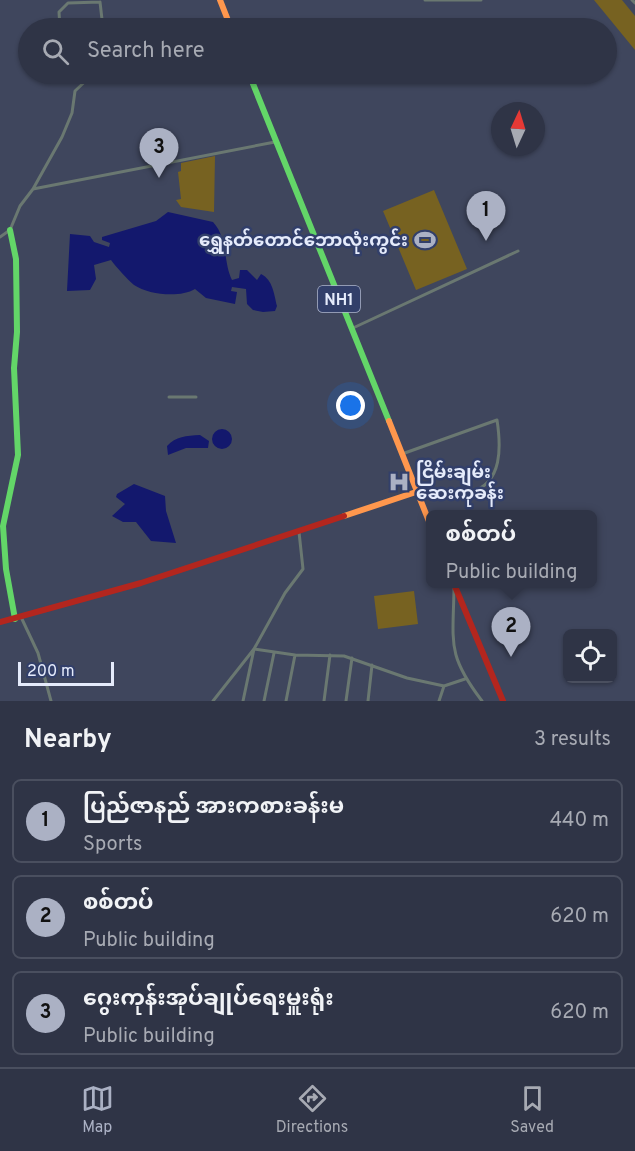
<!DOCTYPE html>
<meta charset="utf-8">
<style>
body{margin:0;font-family:Overpass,"Noto Sans Myanmar",sans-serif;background:#3b3f51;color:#f1f3f6}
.controls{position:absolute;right:18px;bottom:18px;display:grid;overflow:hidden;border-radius:9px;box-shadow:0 2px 4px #0004}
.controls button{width:54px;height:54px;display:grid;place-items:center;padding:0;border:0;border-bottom:2px solid #4a4f5f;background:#2f3446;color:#f1f3f6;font:30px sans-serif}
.compass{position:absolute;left:491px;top:102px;width:54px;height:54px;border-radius:50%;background:#2f3446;box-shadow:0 2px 4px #0004;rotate:4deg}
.scale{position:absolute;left:18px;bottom:15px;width:96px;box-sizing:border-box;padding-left:6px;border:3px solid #e5ebfb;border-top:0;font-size:16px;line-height:21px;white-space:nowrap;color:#e5ebfb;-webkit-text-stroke:4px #323f6a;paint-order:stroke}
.you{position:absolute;left:351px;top:406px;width:21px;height:21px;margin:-15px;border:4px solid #fff;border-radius:50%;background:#1a73e8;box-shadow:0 0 0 9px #1a73e833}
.badge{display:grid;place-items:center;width:39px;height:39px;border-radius:50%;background:#abb1c4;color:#111;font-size:20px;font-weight:700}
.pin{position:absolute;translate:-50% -50px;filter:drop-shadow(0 2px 3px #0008)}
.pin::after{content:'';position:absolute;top:32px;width:21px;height:18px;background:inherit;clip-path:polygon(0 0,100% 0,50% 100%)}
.popup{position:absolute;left:426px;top:510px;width:171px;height:78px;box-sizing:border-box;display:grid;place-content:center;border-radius:9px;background:#2f3446;filter:drop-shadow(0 2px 4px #0005);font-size:20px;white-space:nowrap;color:#a7aab3}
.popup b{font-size:22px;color:#f1f3f6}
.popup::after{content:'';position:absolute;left:50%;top:100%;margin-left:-12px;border:12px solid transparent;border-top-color:#2f3446}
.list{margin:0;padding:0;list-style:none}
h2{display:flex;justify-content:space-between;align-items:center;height:78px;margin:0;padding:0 24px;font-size:26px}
h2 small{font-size:20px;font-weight:400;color:#a7aab3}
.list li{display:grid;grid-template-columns:39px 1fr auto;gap:18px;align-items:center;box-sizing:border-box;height:84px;margin:0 12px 12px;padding:0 12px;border:2px solid #4a4f5f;border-radius:9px}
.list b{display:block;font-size:22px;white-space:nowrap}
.list p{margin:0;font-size:20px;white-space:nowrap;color:#a7aab3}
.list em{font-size:20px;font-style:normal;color:#a7aab3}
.icon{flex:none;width:33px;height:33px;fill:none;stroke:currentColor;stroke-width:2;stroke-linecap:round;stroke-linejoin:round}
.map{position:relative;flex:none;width:635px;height:701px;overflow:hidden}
.search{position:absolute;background:#2f3446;box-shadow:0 2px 4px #0004;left:18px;right:18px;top:18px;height:66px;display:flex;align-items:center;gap:15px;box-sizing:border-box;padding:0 21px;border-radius:33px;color:#a7aab3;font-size:22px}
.sheet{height:366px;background:#2f3446}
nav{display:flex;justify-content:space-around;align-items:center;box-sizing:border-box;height:84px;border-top:2px solid #4a4f5f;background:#2f3446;font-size:16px;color:#a7aab3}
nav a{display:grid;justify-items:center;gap:3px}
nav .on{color:#abb1c4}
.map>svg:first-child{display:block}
.green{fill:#776221}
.water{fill:#13186d}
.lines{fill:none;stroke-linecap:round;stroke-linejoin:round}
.street{stroke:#6a7871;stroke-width:3}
.fast{stroke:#63d668;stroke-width:6}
.slow{stroke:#ff974d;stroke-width:6}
.jam{stroke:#b3261e;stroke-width:6}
.labels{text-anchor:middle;stroke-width:5;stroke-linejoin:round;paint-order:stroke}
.shield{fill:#323f6a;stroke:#afb7d0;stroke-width:1.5}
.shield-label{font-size:16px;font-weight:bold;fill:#e5ebfb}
.poi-label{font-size:18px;font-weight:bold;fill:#e5ebfb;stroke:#323f6a;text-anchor:end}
</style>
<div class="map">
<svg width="635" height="701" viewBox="0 0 635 701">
<rect width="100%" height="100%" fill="#3f465d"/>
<!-- green -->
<path class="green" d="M594,0h28l13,16v34z
M215,156l-1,56 -33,-5 -5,-7 5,-1 -3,-27 3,-1v-8z
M434,190l33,79 -51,21 -33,-79z
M414,591l4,33 -40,5 -4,-33z"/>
<!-- water -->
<path class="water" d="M168,212l45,10c15,16 10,40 19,58l7,-2 1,-8h7l10,10 4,-6c12,6 13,20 16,32l-2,5 -12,1 -10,-2 -6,-6 -1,-15 -14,-2 -1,4 6,1 -2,12 -29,-6 -11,-9c-15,9 -46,6 -61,-4 -7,-6 -17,-17 -23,-25l-17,5 2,14 -6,11 -23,1 3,-57 20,2 4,6 15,5 1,-4 -8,-3v-3l54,-16z
M212 439a10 10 0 1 1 20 0a10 10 0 1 1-20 0Z
M200,435l9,6 -1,7h-22l-18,7 -1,-9c9,-10 19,-10 33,-11z
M134,484l31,12 1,15 10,32 -25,-2 -15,-19h-13l-11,-6 13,-12 -9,-7 1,-3z"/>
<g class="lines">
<!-- street -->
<path class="street" d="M425,0h56
M632,0l3,3
M100,2l3,26
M60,28l-1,-16 9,-9 32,-1
M33,189l29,-52 10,-24 3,-22 18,-17
M0,237l10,-7 10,-24 13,-17 242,-47
M353,328l165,-77
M169,397h27
M402,454l95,-34c4,26 6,63 -26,72
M454,589c-1,55 -7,66 28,112
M21,617l17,36 13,48
M213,701l41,-52 31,-56 18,-24 -4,-37
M243,701l11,-52 41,6 49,1 63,22 37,8 21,-7
M264,701l10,-48
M286,701l9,-46
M324,701l6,-46
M346,701l6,-43
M368,701l4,-36
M439,701l5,-15"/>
<!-- fast -->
<path class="fast" d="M249,74l140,347
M10,230l6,29 1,73 -3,36 4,87 -15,71 3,43 9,50"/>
<!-- slow -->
<path class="slow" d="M220,0l11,28
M389,421l41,103
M344,516l72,-24"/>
<!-- jam -->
<path class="jam" d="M454,584l49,117
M0,622l141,-39 203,-67"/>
</g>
<!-- icons -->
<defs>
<symbol id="stadium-bare" viewBox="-9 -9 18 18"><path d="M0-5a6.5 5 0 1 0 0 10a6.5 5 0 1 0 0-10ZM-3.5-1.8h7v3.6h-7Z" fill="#abb1c4" stroke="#323f6a" stroke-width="2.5" paint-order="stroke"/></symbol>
<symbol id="hospital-bare" viewBox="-9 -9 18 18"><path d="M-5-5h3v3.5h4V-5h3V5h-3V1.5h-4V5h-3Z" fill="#abb1c4" stroke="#323f6a" stroke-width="2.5" paint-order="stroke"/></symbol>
</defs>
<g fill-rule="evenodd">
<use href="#stadium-bare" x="410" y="225" width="30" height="30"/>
<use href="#hospital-bare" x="384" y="467" width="30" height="30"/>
</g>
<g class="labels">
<!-- shield labels -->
<rect class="shield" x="318" y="286" width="42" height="26" rx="4.5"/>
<g class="shield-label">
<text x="339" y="305">NH1</text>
</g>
<!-- poi labels -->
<g class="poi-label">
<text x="408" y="246">ရွှေနတ်တောင်ဘောလုံးကွင်း</text>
<text x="416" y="478" text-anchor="start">ငြိမ်းချမ်း<tspan x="416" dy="21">ဆေးကုခန်း</tspan></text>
</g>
</g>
</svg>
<div class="controls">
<button><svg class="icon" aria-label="locate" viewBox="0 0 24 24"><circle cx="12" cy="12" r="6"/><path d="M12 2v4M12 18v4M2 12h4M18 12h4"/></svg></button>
</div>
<svg class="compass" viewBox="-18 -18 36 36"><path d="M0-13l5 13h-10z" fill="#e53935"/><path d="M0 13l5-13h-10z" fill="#a7aab3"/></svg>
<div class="scale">200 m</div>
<div class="you"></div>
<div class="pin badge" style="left:486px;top:241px">1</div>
<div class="pin badge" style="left:511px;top:657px">2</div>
<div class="popup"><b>စစ်တပ်</b>Public building</div>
<div class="pin badge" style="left:159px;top:178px">3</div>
<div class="search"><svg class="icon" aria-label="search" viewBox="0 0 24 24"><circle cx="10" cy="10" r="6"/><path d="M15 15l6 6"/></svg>Search here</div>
</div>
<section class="sheet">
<h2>Nearby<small>3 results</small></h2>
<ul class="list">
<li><span class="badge">1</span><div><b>ပြည်ဇာနည် အားကစားခန်းမ</b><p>Sports</p></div><em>440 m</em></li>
<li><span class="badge">2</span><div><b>စစ်တပ်</b><p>Public building</p></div><em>620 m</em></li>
<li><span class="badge">3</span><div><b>ဂွေးကုန်းအုပ်ချုပ်ရေးမှူးရုံး</b><p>Public building</p></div><em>620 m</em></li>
</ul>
</section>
<nav>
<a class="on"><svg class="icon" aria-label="map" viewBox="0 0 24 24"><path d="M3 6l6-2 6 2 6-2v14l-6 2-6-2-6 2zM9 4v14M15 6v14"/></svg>Map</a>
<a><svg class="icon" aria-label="directions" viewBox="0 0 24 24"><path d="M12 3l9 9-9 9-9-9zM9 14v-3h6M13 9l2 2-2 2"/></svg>Directions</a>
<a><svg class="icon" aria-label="saved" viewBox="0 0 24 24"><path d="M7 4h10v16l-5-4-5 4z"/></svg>Saved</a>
</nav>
